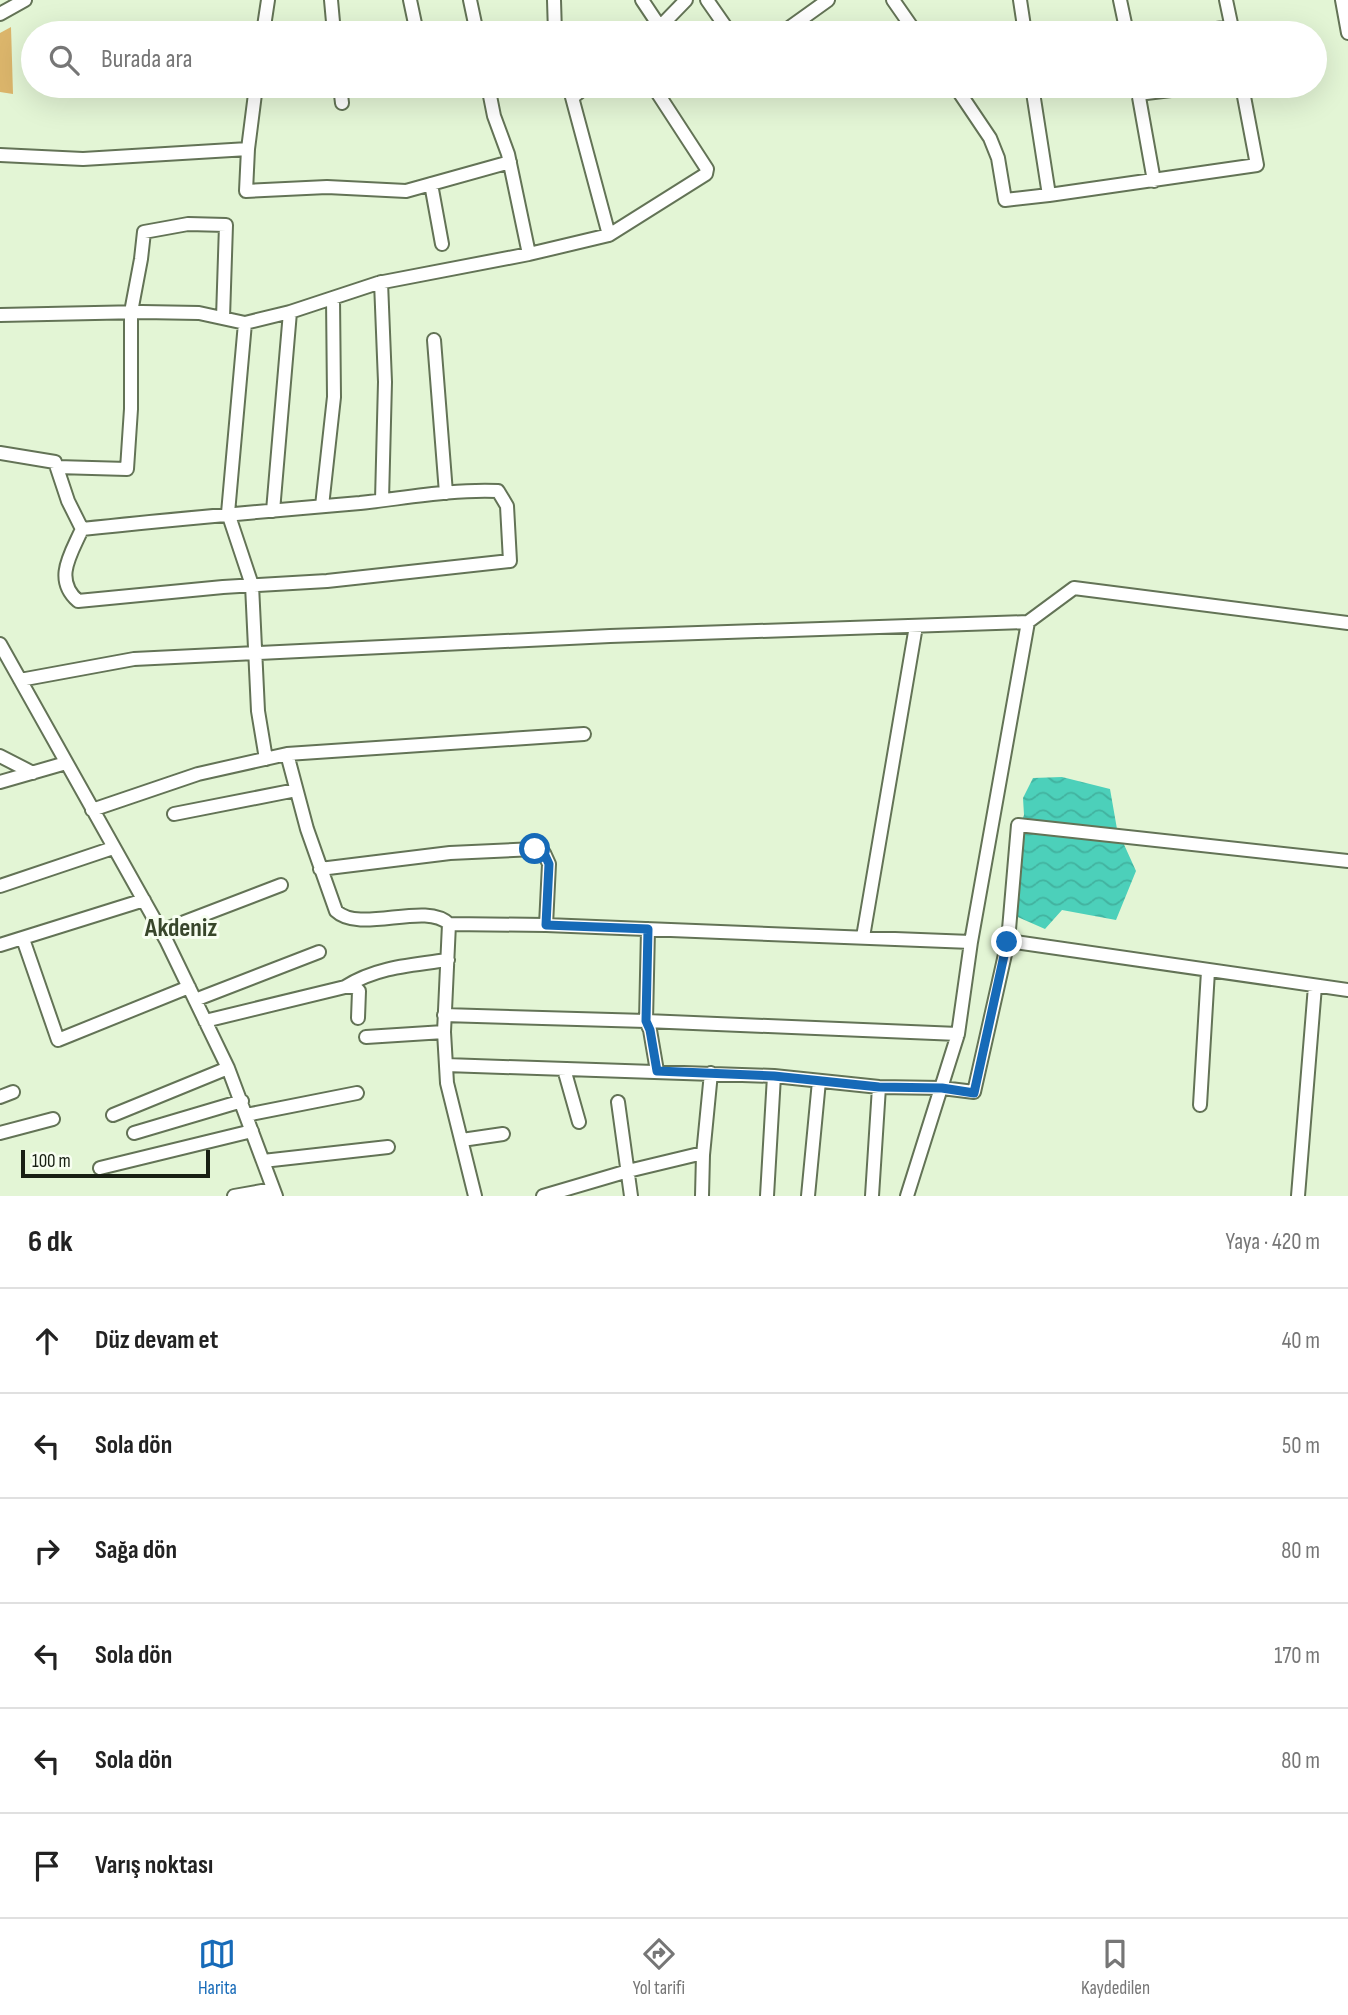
<!DOCTYPE html>
<html lang="tr">
<meta charset="utf-8">
<style>
body{margin:0;font-family:"Sofia Sans Condensed",sans-serif;background:#f2f2f2;color:#222}
.scale{position:absolute;left:21px;bottom:18px;width:189px;box-sizing:border-box;padding-left:7px;border:4px solid #181f13;border-top:0;font-size:19px;line-height:24px;white-space:nowrap;color:#181f13;-webkit-text-stroke:5px #f7fef1;paint-order:stroke}
.stop{position:absolute;width:21px;height:21px;margin:-16px;border:5px solid #166ab8;border-radius:50%;background:#fff}
.stop.end{background:#166ab8;border-color:#fff;box-shadow:0 2px 7px #0008}
.list{margin:0;padding:0;list-style:none}
h2{display:flex;justify-content:space-between;align-items:center;height:91px;margin:0;padding:0 28px;font-size:30px}
h2 small{font-size:23px;font-weight:400;color:#767676}
.list li{display:grid;grid-template-columns:46px 1fr auto;gap:21px;align-items:center;box-sizing:border-box;height:105px;padding:0 28px;border-top:2px solid #e0e0e0}
.list b{display:block;font-size:26px;white-space:nowrap}
.list em{font-size:23px;font-style:normal;color:#767676}
.icon{flex:none;width:38px;height:38px;fill:none;stroke:currentColor;stroke-width:2;stroke-linecap:round;stroke-linejoin:round}
.map{position:relative;flex:none;width:1348px;height:1196px;overflow:hidden}
.search{position:absolute;background:#fff;box-shadow:0 7px 28px #0002;left:21px;right:21px;top:21px;height:77px;display:flex;align-items:center;gap:18px;box-sizing:border-box;padding:0 24px;border-radius:38px;color:#767676;font-size:26px}
.sheet{height:721px;background:#fff}
nav{display:flex;justify-content:space-around;align-items:center;box-sizing:border-box;height:98px;border-top:2px solid #e0e0e0;background:#fff;font-size:19px;color:#767676}
nav a{display:grid;justify-items:center;gap:4px}
nav .on{color:#166ab8}
.map>svg:first-child{display:block}
.park{fill:#dbb56b}
.water{fill:url(#water-waves)}
.lines{fill:none;stroke-linecap:round;stroke-linejoin:round}
.minor-casing{stroke:#637356;stroke-width:16}
.minor{stroke:#fff;stroke-width:12}
.route{stroke:#166ab8;stroke-width:9}
.labels{text-anchor:middle;stroke-width:6;stroke-linejoin:round;paint-order:stroke}
.district-label{font-size:26px;font-weight:bold;fill:#38462b;stroke:#f7fef1}
</style>
<div class="map">
<svg width="1348" height="1196" viewBox="0 0 1348 1196">
<defs>
<pattern id="water-waves" width="16" height="10" patternUnits="userSpaceOnUse" patternTransform="scale(1.75)"><rect width="16" height="10" fill="#4cd0ba"/><path d="M0 5q4-4 8 0t8 0" fill="none" stroke="#42b29f"/></pattern>
</defs>
<rect width="100%" height="100%" fill="#e3f5d5"/>
<!-- park -->
<path class="park" d="M11,27l2,67 -13,-2v-59z"/>
<!-- water -->
<path class="water" d="M1062,777l48,12 7,40 19,42 -20,49 -54,-10 -17,19 -32,-14 -6,-54 17,-46 -1,-17 10,-20z"/>
<g class="lines">
<defs>
<path id="minor" d="M331,0l3,33
M410,0l7,33
M470,0l7,33
M554,0l1,33
M642,0l22,33
M707,0l23,33
M893,0l23,33
M1020,0l5,33
M1120,0l7,33
M1226,0l7,33
M1342,0l6,33
M0,14l25,-14
M263,33l5,-33
M654,33l32,-33
M782,33l46,-33
M1188,33l43,-6
M340,86l2,17
M488,86l6,30 14,38 21,100
M569,86l40,149
M955,86l35,52 8,20 7,42 44,-5
M1032,86l17,109 208,-30 -15,-79
M1137,86l17,95
M1138,94l66,-8
M573,97l14,-11
M248,149l-2,42 81,-4 79,4 104,-29
M0,155l83,4 165,-10 8,-63
M431,184l11,60
M381,282l4,100 -3,118
M0,315l142,-3 57,1 46,10 45,-11 88,-29 151,-29 80,-19 97,-61 1,-5 -54,-83
M245,323l-17,190 24,72 6,126 8,48
M434,340l12,153
M0,453l55,9 13,39 14,28c-11,25 -29,50 -4,72l145,-14 104,-6 183,-20 -3,-55 -9,-15c-46,-2 -92,7 -138,12 -93,8 -186,16 -278,26
M57,467l70,2 4,-60v-97l10,-53 3,-27 44,-8 38,1 -3,93
M322,506l12,-109 -1,-99
M273,511l17,-199
M0,644l166,296 62,128 48,128
M20,680l114,-21 476,-23 418,-14 46,-34 274,35
M287,754l20,75 29,82c24,23 90,-10 113,13l-5,108 3,51 28,113
M0,756l33,17
M0,782l66,-19
M92,810l106,-36 89,-20 297,-20
M174,814l122,-24
M320,869l130,-16 85,-4 9,4 5,11 -3,61
M0,886l113,-38
M449,924l97,1 425,17
M648,929l-2,92 312,13
M161,931l120,-46
M863,937l53,-311
M23,939l35,101 131,-53
M1008,941l10,-116 330,36
M0,945l144,-45
M345,987c31,-20 67,-22 103,-27
M195,1000l124,-48
M444,1015l202,6 4,9 7,41
M205,1021l140,-34h10l4,4 -1,27
M366,1037l78,-5
M446,1065l328,11 105,11 63,1 32,4 34,-151 340,49
M564,1069l15,53
M0,1097l13,-5
M618,1102l13,94
M1200,1105l8,-134
M113,1115l115,-47
M246,1115l111,-22
M0,1133l53,-14
M134,1133l108,-32
M462,1140l41,-6
M263,1161l125,-14
M100,1168l152,-37
M234,1196l39,-7
M543,1196l85,-25 75,-18
M702,1196l1,-41 8,-82
M767,1196l7,-120
M808,1196l11,-115
M872,1196l7,-109
M907,1196l51,-162 13,-92 57,-320
M1298,1196l17,-210"/>
</defs>
<!-- minor casing -->
<use href="#minor" class="minor-casing"/>
<!-- minor -->
<use href="#minor" class="minor"/>
</g>
<g class="lines">
<!-- route -->
<path class="route" d="M535,849l9,4 5,11 -3,61 102,4 -2,92 4,9 7,41 117,5 105,11 63,1 32,5 33,-151"/>
</g>
<g class="labels">
<!-- district labels -->
<g class="district-label">
<text x="181" y="936">Akdeniz</text>
</g>
</g>
</svg>
<div class="scale">100 m</div>
<div class="stop" style="left:535px;top:849px"></div>
<div class="stop end" style="left:1007px;top:942px"></div>
<div class="search"><svg class="icon" aria-label="search" viewBox="0 0 24 24"><circle cx="10" cy="10" r="6"/><path d="M15 15l6 6"/></svg>Burada ara</div>
</div>
<section class="sheet">
<h2>6 dk<small>Yaya · 420 m</small></h2>
<ul class="list">
<li><svg class="icon" aria-label="ahead" viewBox="0 0 24 24"><path d="M12 20V5M6 11l6-6 6 6"/></svg><div><b>Düz devam et</b></div><em>40 m</em></li>
<li><svg class="icon" aria-label="left" viewBox="0 0 24 24"><path d="M17 20v-9H6M10 6l-5 5 5 5"/></svg><div><b>Sola dön</b></div><em>50 m</em></li>
<li><svg class="icon" aria-label="right" viewBox="0 0 24 24"><path d="M7 20v-9h11M14 6l5 5-5 5"/></svg><div><b>Sağa dön</b></div><em>80 m</em></li>
<li><svg class="icon" aria-label="left" viewBox="0 0 24 24"><path d="M17 20v-9H6M10 6l-5 5 5 5"/></svg><div><b>Sola dön</b></div><em>170 m</em></li>
<li><svg class="icon" aria-label="left" viewBox="0 0 24 24"><path d="M17 20v-9H6M10 6l-5 5 5 5"/></svg><div><b>Sola dön</b></div><em>80 m</em></li>
<li><svg class="icon" aria-label="arrive" viewBox="0 0 24 24"><path d="M6 21V4h12l-3 4 3 4H6"/></svg><div><b>Varış noktası</b></div></li>
</ul>
</section>
<nav>
<a class="on"><svg class="icon" aria-label="map" viewBox="0 0 24 24"><path d="M3 6l6-2 6 2 6-2v14l-6 2-6-2-6 2zM9 4v14M15 6v14"/></svg>Harita</a>
<a><svg class="icon" aria-label="directions" viewBox="0 0 24 24"><path d="M12 3l9 9-9 9-9-9zM9 14v-3h6M13 9l2 2-2 2"/></svg>Yol tarifi</a>
<a><svg class="icon" aria-label="saved" viewBox="0 0 24 24"><path d="M7 4h10v16l-5-4-5 4z"/></svg>Kaydedilen</a>
</nav>
